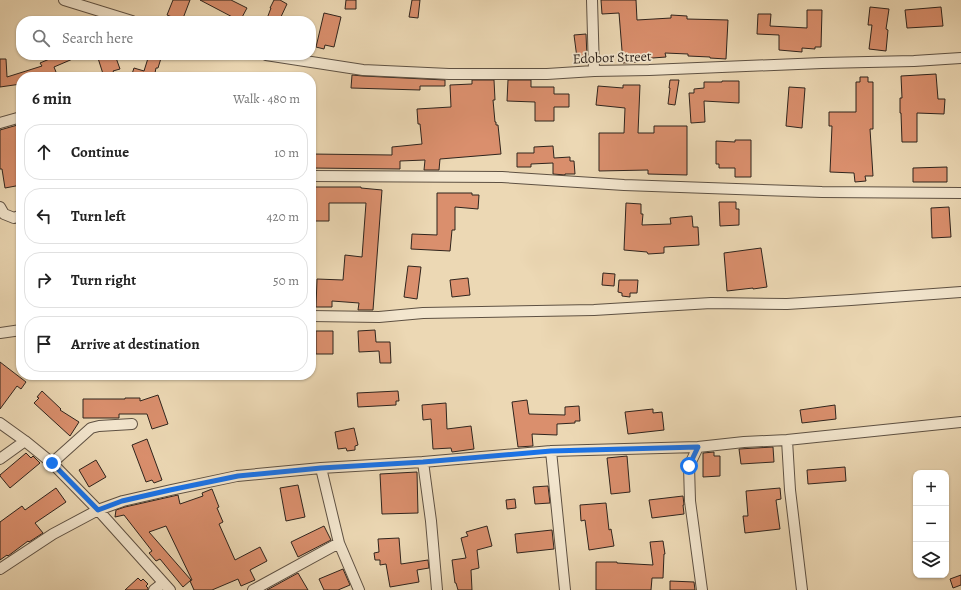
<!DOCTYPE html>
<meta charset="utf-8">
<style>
body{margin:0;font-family:Alegreya,serif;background:#f6f6f6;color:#222}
.controls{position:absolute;right:12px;bottom:12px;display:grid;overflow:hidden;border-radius:8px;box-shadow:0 1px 3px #0004}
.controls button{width:36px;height:36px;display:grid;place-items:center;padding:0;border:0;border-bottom:1px solid #e0e0e0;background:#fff;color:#222;font:20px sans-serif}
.stop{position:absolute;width:12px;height:12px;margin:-9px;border:3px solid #1a73e8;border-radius:50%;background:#fff}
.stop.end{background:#1a73e8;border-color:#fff;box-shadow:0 1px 4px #0008}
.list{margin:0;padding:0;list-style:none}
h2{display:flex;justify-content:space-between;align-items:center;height:52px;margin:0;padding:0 16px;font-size:17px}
h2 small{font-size:13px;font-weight:400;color:#767676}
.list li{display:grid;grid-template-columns:26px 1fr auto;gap:12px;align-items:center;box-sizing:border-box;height:56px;margin:0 8px 8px;padding:0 8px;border:1px solid #e0e0e0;border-radius:16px}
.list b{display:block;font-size:15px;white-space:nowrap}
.list em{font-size:13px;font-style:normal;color:#767676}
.icon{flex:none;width:22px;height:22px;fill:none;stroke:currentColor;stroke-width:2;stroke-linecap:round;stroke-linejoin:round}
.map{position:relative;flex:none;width:961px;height:590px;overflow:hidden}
.search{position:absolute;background:#fff;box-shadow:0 1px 3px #0004;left:16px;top:16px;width:300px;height:44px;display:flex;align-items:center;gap:10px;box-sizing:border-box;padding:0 14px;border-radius:16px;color:#767676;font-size:15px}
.panel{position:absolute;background:#fff;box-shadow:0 1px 3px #0004;left:16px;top:72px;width:300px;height:308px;border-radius:16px}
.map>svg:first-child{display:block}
.building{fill:#da8f6d;stroke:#2f241d}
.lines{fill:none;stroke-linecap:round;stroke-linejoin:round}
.minor-casing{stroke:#5e5143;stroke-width:12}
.minor{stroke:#f3e6ce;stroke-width:10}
.route{stroke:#1a73e8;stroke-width:5}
.labels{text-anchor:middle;stroke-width:3.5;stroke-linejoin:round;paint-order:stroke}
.street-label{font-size:14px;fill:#2f241d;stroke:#f3e6ce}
</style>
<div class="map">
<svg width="961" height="590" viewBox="0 0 961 590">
<rect width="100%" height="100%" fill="#ecd8b4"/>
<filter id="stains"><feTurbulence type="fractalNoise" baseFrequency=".005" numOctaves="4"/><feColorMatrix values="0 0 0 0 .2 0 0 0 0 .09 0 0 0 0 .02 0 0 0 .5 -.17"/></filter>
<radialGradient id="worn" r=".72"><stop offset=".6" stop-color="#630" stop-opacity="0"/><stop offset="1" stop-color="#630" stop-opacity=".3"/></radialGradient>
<!-- building -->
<path class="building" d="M173,0h17l-8,21 -15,-6z
M200,0h31l16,8 -7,13z
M274,0h6l7,4 -8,17h-13l5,-13h-1z
M346,0h10v9h-11z
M412,0h8l-2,18 -9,-1z
M601,0h35l1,20 34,-2v-3l16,1v3l41,1 -2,39 -16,-1v-1l-22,-1v-2l-23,-1 1,4 -27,2v3l-16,1 -4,-50 -17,1z
M870,7l19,2 -3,20 2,1 -2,21 -17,-2 3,-24h-4z
M941,7l2,19 -36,2 -2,-18z
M807,10h15l-1,37h-6v2l-13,-1v4l-23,-2v-15l-22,-1 1,-20h13l-1,12 37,2z
M324,13l17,4 -7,30 -9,-2 -1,4 -8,-2z
M586,34l1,23 -10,1 -3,-23z
M59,55h23l-28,12 4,10h-37v7l-21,3v-28h6l1,18 35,-11 -2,-3z
M97,55h18l5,14 -7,2 3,6h-12z
M149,55h13l-4,13h-2l-1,5 4,1v3h-28l3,-9 10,3z
M936,74l2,25h7l-1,15 -27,-1v29h-15l-1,-29h-1v-15h2l-1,-22z
M352,75l11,1 82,4v6h-25v4l-69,-2z
M860,77h8v5h5v47h-3l3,47h-8l1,5 -11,1 -1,-9 -24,-1 2,-46h-3v-14h27v-30h4z
M472,80h22l1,20h-2l2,22h1v3h2l3,29 -61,5 -1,11h-15l1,-10 -25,1v8l-89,-1v-14l81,1v-8l30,-3 -2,-20h-2l-1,-15 34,-2 -1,-22 22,-1z
M508,80h23v7h23v7h15v13h-15v14h-19v-19l-28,-1z
M670,80h9l-4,25 -7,-1 2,-16h-1z
M722,81h17v22l-35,-2 1,21 -14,1 -2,-30h5v-4l10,-1v-6h18z
M623,85h17l-2,48h16v-7h33v49l-39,-1v-4l-49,1v-38h25l1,-25 -29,-3 2,-19 25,2z
M789,87l16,1 -3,40 -16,-2z
M21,124v61l-16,3 -3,-19h-2v-39z
M735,140h16v37h-16v-9h-16v-4h-3v-23l19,1z
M553,146l1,12 16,-1v4h4l1,13h-10v1l-12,-1v-11l-22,1v3h-14v-14h17v-6z
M947,167v15h-34v-14z
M311,187h50v1l21,2 -9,120h-15l1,-7 -27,-2v6h-16l1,-28 26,1 2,-25 17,2 4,-54h-37v18h-18z
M437,193h35v2h7l-1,14 -23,-2v23h-3l-2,21 -39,-2 1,-15 25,1z
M719,202h17v7h3v16l-19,1z
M626,203l15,1v10h2l-1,11 29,-1 -1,-6 22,-2 1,11h5l1,18 -35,2v6l-16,1 -1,-2 -23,-2z
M949,207l2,30 -19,1 -1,-30z
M761,248l6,39 -14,2v-1l-26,3 -3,-38z
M408,266l13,1 -4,32 -13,-2z
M603,273l12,1 -1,12 -12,-1z
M468,278l2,17 -18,2 -2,-17z
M619,280h19l-1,13h-7v4l-8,-1v-3l-4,-1z
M375,330l1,12h14l1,21h-11l-1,-12 -20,1 -1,-21z
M316,331h17v23h-17z
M0,362l26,20 -5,7 -4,-3 -17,23z
M42,391l19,18 -1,1 19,12 -9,14 -36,-33 5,-5 -2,-1z
M398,391l1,10h-3v4l-38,2 -1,-14z
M158,395l10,29 -16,5 -5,-15h-28v4h-36v-19h42v-1h15v3z
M527,400l2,14 36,1v-8l14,-1 1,15h-5v2l-18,1v11l-25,-1 1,12 -15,1 -6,-45z
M446,403l1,26 24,-3 3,23 -22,3 -1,-4 -18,1 -2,-30 -8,1 -1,-15z
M835,405l1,14 -34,4 -2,-13z
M653,409v4l9,-1 2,18 -36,4 -3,-22z
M354,428l4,17 -3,1v4l-8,1 -1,-3 -8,1 -3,-17z
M147,439l15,41 -8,3 -2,-3 -6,2 -14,-37z
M773,447l1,15 -33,2 -2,-15z
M714,452v4h6v20l-17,1v-24z
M26,453l5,5 2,-2 7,7 -30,25 -10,-12v-1z
M627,456l3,36 -19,2 -4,-36z
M96,460l10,17 -17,10 -10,-17z
M845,467l1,14 -38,3 -1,-14z
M417,472l1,41 -36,1 -2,-40z
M298,485l7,32 -19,4 -6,-33z
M548,486l2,17 -15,1 -2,-17z
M56,488l10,14 -31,21 8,10 -14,9 -1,-1 -20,15 -1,-1 -7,5v-38l22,-16 3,4z
M780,488l1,11 -5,1 4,29 -35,4 -2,-17h5l-2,-25z
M212,489l7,18 -2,1 6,14 -4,2 16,36 25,-13 7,14 -17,9 5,10 -14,6 -3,-7 -26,11h-18l-4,-9 2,-1 -26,-54 -17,6 42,48 -8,7 -23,-28 -4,2 -7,-8 3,-2 -28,-36 -9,2 1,-7 9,-3 53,-12 2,9 23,-8 -1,-3z
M683,496l1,9h-1l1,9 -32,4 -3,-18z
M515,499l1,9 -9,1 -1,-9z
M606,503l3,27 2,-1 3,17 -25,4 -4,-30 -4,1 -1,-16z
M324,526l7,14 -33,17 -7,-15z
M487,526l5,20 -15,4 2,18 -8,2 1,20h-14l-2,-7h-1l-3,-23 14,-2 -5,-20 7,-2 -2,-4z
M552,530l2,19 -37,4 -2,-19z
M399,538l2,26 27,-4 1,8 -12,2 2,12 -29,5 -4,-23 -6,1v-5h-5l-1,-7 5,-1 -1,-13z
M663,541l2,13h-1l-1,24h-11l-1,12h-55v-28h21v1l36,2 -3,-23z
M343,569l7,16 -12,5h-14l-5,-11z
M298,573l10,17h-41z
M961,575v10l-8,3 -3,-9z
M138,578l3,3 2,-2 5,5 -2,2 2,2v2h-23z
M670,581l24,1 1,8h-25z"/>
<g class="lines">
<defs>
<path id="minor" d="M64,0l68,21
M592,0l2,71
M266,55l97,15 86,4h98l47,-3 55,-1 173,-7 92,-2 47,-3
M0,123l21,-6
M311,176l191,1 122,8 198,7 139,1
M0,207l4,7 10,4 7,-3
M311,316l68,1 44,-4 171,-3 117,-7 76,1 64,-4 110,-8
M0,333l21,-3
M0,423l25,18 27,22 46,47 72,80
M787,440l3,50 12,100
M698,447l-9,19 1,35 12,89
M551,451l14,139
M0,459l25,-18
M423,462l8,59 6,69
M52,463l39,-35 8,-2 33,-2
M339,543l20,47
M0,569l53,-35 45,-24 25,-9 48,-11 66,-14 84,-8 102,-6 128,-11 147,-4 46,-5 43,-2 174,-18
M154,590l9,-7
M253,590l86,-47 -18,-75"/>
</defs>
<!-- minor casing -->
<use href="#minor" class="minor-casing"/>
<!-- minor -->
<use href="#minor" class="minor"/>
</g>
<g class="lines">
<!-- route -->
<path class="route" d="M52,463l46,47 24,-9 48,-11 68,-14 83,-8 102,-6 128,-11 147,-4 -9,19"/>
</g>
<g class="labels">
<!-- street labels -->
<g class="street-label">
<text transform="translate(612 57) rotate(-2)" y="5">Edobor Street</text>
</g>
</g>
<rect width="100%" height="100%" filter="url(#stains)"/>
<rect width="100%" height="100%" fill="url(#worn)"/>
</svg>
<div class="controls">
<button>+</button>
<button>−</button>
<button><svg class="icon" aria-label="layers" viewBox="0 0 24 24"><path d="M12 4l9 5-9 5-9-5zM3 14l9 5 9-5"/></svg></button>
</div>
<div class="stop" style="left:689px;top:466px"></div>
<div class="stop end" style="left:52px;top:463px"></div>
<div class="search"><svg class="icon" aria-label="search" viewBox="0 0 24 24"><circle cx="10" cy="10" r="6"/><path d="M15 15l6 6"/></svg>Search here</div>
<section class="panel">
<h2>6 min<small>Walk · 480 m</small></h2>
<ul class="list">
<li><svg class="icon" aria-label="ahead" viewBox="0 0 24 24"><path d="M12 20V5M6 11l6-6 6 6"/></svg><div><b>Continue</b></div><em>10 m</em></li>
<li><svg class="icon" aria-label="left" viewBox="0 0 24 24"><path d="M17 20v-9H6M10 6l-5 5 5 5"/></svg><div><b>Turn left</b></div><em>420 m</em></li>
<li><svg class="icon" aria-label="right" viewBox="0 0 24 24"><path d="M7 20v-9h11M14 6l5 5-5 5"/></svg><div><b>Turn right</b></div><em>50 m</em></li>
<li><svg class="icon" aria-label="arrive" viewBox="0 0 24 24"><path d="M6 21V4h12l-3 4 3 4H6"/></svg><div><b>Arrive at destination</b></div></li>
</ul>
</section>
</div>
